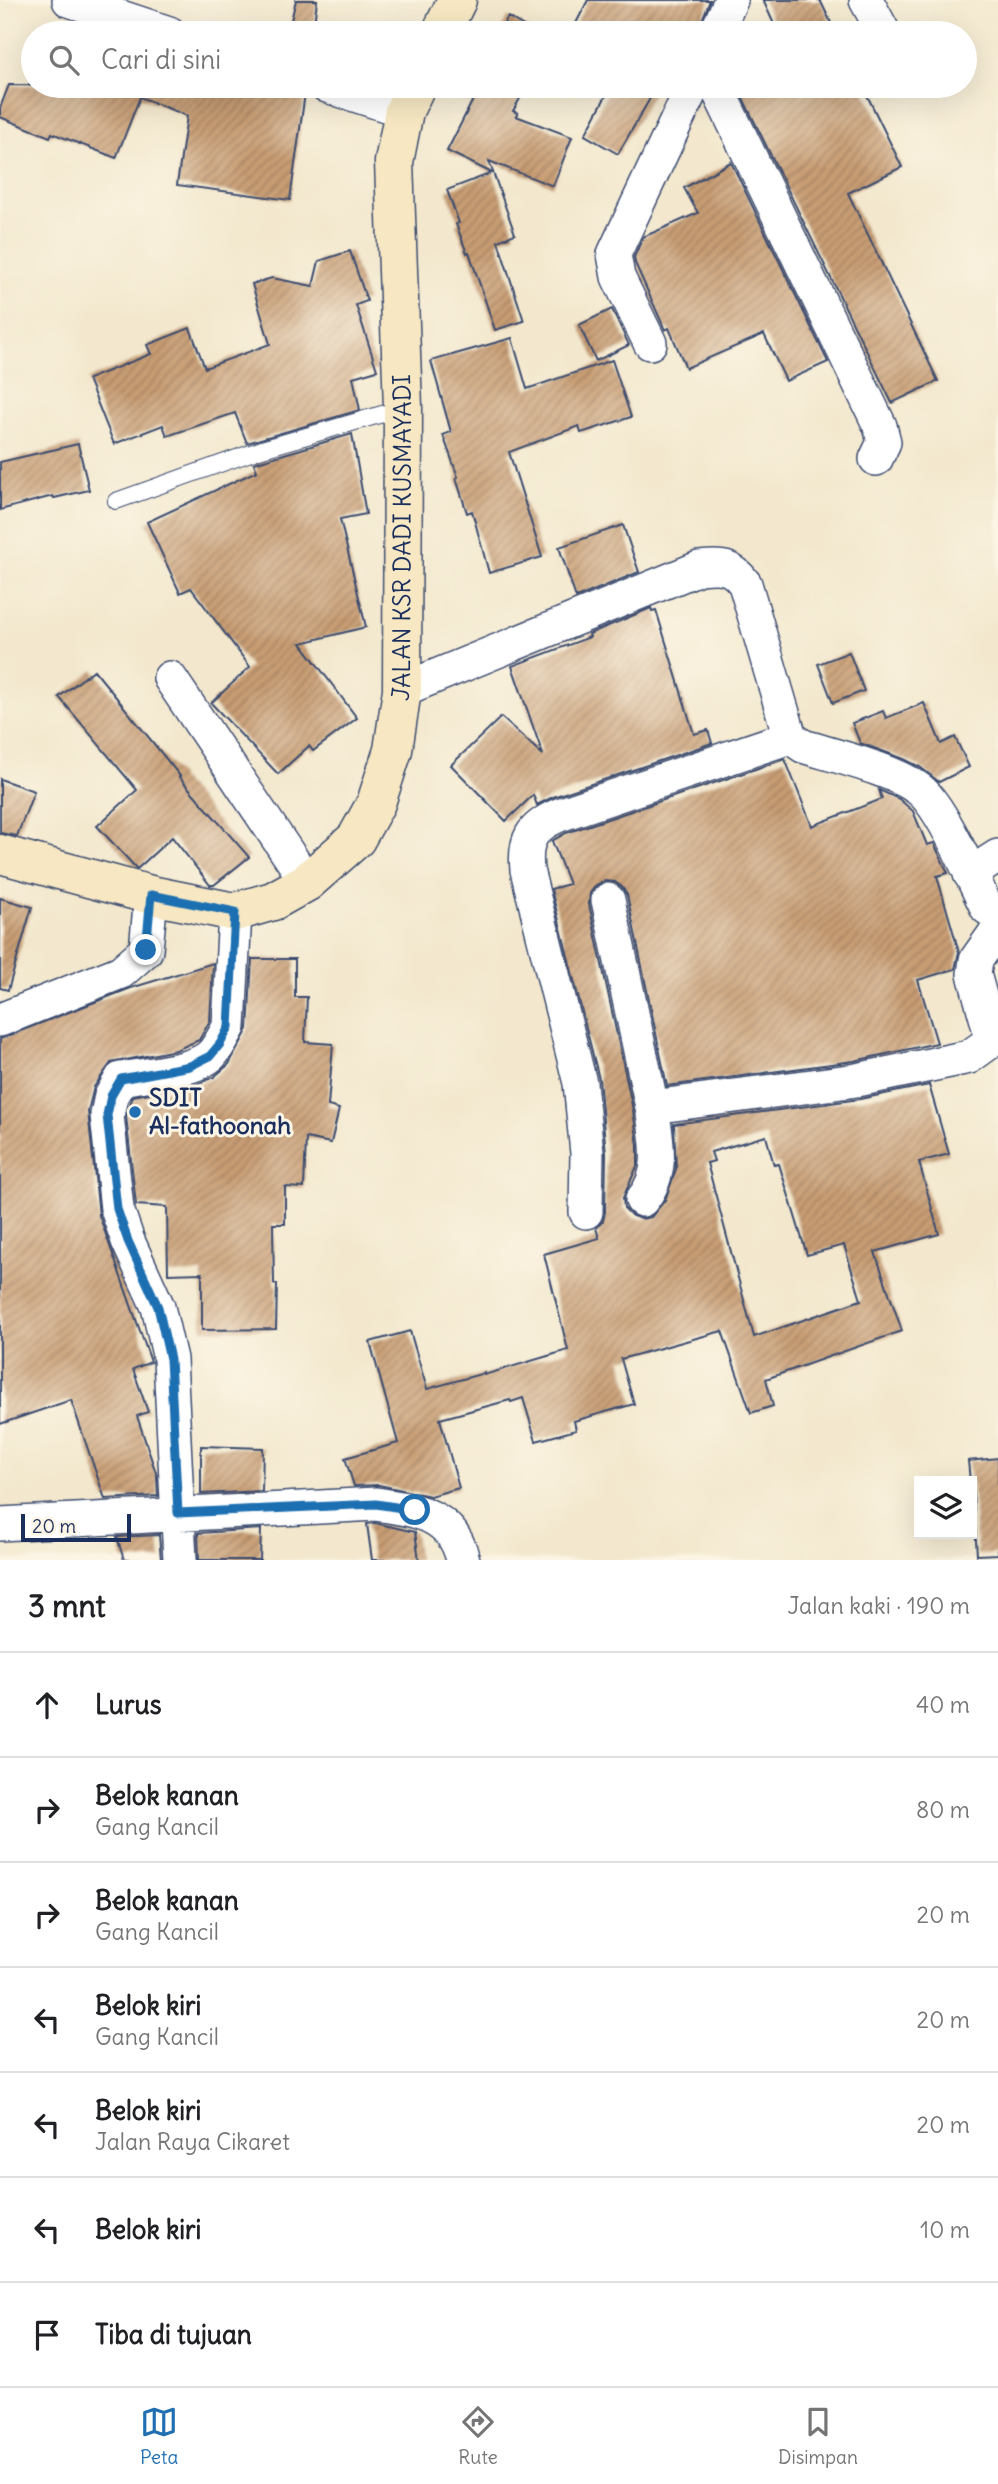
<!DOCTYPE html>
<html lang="id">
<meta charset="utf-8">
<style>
body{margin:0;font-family:Delius,sans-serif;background:#f2f2f2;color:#202124}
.controls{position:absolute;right:21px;bottom:21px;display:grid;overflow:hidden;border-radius:0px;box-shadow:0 7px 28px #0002}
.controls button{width:63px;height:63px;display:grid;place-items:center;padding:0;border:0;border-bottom:2px solid #e0e0e0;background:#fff;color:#202124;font:35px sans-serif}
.scale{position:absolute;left:21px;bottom:18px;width:110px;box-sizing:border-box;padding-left:7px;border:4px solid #1b2f5e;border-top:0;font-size:19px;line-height:24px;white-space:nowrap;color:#1b2f5e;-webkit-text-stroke:5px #fcf5e5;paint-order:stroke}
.stop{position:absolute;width:21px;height:21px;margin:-16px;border:5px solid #1f6fb2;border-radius:50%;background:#fff}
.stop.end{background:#1f6fb2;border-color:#fff;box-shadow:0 2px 7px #0008}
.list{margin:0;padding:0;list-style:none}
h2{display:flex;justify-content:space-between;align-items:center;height:91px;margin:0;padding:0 28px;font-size:30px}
h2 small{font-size:23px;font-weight:400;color:#757577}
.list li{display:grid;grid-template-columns:46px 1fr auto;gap:21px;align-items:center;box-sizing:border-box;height:105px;padding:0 28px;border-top:2px solid #e0e0e0}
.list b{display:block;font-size:26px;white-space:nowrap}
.list p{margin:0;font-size:23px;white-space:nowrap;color:#757577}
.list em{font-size:23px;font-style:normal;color:#757577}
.icon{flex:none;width:38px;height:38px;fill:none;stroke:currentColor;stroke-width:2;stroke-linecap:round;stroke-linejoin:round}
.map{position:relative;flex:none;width:998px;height:1560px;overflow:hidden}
.search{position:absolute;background:#fff;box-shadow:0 7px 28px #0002;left:21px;right:21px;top:21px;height:77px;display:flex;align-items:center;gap:18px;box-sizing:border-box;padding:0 24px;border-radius:38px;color:#757577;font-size:26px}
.sheet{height:826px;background:#fff}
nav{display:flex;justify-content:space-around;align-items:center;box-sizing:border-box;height:98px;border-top:2px solid #e0e0e0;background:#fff;font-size:19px;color:#757577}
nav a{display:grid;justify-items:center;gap:4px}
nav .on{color:#1f6fb2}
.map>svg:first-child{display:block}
.building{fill:url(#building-hatch);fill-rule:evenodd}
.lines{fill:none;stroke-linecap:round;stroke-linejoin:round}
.lane-casing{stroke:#3b4b6f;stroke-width:18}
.street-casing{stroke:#3b4b6f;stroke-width:36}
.secondary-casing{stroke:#3b4b6f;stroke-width:41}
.lane{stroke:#fff;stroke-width:16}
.street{stroke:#fff;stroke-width:33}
.secondary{stroke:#f7e8c3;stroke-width:38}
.route{stroke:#1f6fb2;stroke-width:9}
.poi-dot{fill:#1f6fb2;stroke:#fcf5e5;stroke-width:2.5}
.labels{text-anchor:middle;stroke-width:6;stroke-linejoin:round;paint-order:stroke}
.street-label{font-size:24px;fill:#1b2f5e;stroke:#fcf5e5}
.poi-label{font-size:24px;font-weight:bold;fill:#1b2f5e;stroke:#fcf5e5;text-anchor:start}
</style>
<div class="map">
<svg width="998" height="1560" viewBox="0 0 998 1560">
<defs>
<pattern id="building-hatch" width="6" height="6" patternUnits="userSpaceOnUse" patternTransform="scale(1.75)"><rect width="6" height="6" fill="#c89d73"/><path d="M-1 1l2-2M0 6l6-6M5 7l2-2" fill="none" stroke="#a28062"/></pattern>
</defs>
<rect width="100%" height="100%" fill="#fcf5e5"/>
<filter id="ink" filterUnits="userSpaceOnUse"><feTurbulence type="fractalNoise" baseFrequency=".0143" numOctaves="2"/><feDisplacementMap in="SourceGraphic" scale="14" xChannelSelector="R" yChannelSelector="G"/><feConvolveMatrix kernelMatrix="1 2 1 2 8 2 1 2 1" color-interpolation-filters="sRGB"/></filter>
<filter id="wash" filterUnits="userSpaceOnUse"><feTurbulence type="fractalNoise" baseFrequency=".00686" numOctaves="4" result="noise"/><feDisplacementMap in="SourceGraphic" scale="28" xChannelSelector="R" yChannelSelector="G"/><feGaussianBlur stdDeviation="1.57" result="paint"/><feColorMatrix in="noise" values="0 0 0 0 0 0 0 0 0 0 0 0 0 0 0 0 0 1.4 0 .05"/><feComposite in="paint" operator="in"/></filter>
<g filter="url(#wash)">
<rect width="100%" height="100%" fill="#f3e8ce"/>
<g id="blocks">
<!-- building -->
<path class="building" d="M296,0h21l-4,33h-25z
M588,0h122l-13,33h-126z
M763,0h57l16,33h-58z
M508,17l28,16h-38z
M9,85l297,1 -16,114 -113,-15 10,-69 -47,-19 -24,61 -64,-25 -2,4 -50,-20v-9z
M480,86h47l-14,25 5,2 -2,3 56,21 -19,49 -64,-25 26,73 -17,7 26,80 -29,9 -26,-78 -2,1 -11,-29 3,-1 -12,-33 45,-17 -45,-22z
M590,86h82l-4,8 -12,-6 -38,66 -33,-19 22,-41z
M737,86h61l6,2 -1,-2 60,1 39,80 -54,26 90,188 -46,22z
M731,162l97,200 -42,19 -22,-47 -78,34 -17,-40 -4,2 -30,-67 -1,-6 9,-20 55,-24 -14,-25z
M350,251l17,50 -11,4 21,65 -24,7 7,33 -113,33 -12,-30 -68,23 -4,-11 -49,19 -26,-65 63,-25 -4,-9 43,-17 15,40 65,-24 -18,-60 20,-6 41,8 6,-25z
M612,309l17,36 -33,16 -17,-36z
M512,338l15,51 85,-29 19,57 -50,16 -2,-7 -70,26 33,105 -53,16 -17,-62 -5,2 -11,-35 2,-1 -15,-42 8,-3 -20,-71z
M352,434l14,80 -26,5 26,108 -65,16 56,75 -44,33 -4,-5 -31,28 -67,-71 39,-36 -59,-79 -11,5 -33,-71 110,-51 -3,-8z
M78,444l11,46 -35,8 -1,-2 -53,14v-48z
M623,525l16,47 -63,26 -17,-51z
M651,608l1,3 4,-1 38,124 14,-4 4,13 -159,54 -16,8 -4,-10 -27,26 -55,-56 50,-48 42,38 -31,-89 78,-29 -1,-3z
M849,652l15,39 -31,12 -15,-39z
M94,670l86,106 -1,1 70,80 -35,28h-4l-38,-48 -35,32 -40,-43 40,-36 -78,-93z
M924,703l17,41 14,-7 14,30 -30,15 -19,-15 -16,-8 -44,-16 -8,-20 31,-12 3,7z
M785,759l27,67 70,-27 -3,-9 20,9 14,12 14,34 7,-2 5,11 9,19 -11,3 22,76 -4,17 -37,11 19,63 -83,18 -187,25 -40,-191 -5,-8 -7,-5 -10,-1 -9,4 -6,8 -1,11 44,206 5,35v19l-15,34 1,10 8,8 9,3 10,-2 14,-17 11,-31 -2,-45 186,-25 69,-14 20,69 -30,8 20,72 -64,18 27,79 -136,48 7,27 -22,7 -29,-82 -101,28 13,45 -60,17 2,9 -40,11 -13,-43 -12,4 -1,-2 -70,19 19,69 -29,8 -51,-11 -25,1 -9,-28 53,-15 -28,-101 40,-11 17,58 57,-16v2l84,-25 -24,-96 55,-16 -3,-10 7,-7 2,-9 1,-59 -7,-74 -48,-190 18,-5 -17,-43 14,-8zM766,1136l8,29 5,-1 28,91 37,-10 17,55 -107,37 -47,-174 7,-2 -3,-9z
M0,779l34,12 -17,45 -17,-3z
M0,898l32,9 -24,83 -8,-2z
M252,959h43v38h12l-2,45 28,2 -5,62 11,3 -8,34 -25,-5 -2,50 -19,-1v37h-12l1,60h3l-1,45 -74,1v-57l-34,1 -1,-67 -31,-2 -10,-89 7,-20 65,-12 16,-7 15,-13 19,-35z
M213,963l-3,58 -11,19 -23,10 -65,13 -17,24 -6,24 11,104 52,147 -18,7 15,43 -11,4 20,60 1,20 -53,3 -34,-99 -71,24v-385l131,-51z
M201,1446l62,2 -1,43 -61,3z
M998,1458v96l-21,1 -5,-74h-2l-2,-20z
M375,1523l40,9 4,28h-47l-5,-36z
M261,1529l-1,31h-61l-1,-27z
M159,1535l2,25h-37l-7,-23z"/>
</g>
</g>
<g filter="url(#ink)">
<use href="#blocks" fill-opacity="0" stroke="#3b4b6f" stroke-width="2"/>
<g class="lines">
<defs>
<path id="lane" d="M116,501l146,-52 141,-41"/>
<path id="street" d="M69,0l100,33
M866,0l18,33
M716,33l15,-33
M327,86l77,25
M716,86l164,340 4,16 -8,17
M650,343l-32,-66 -4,-23 79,-168
M170,678l137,204
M402,690l297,-122c23,-2 32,-3 46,16l45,153 13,9c32,10 92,24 117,44 22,17 53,90 67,118l11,8
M970,874l28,-18
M608,900l44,207c5,34 13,65 -10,93
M0,1020l121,-48 25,-22 5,-55
M652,1107l205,-27 112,-23 18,-13 3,-6 -1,-10 -15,-54 2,-14 22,-31
M586,1212l1,-59 -7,-70 -53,-213c-3,-30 4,-43 32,-55l231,-78
M0,1524l376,-20c40,6 77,10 87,56
M180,1560l-10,-201 -12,-52 -30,-66 -11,-32 -10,-94 4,-19 10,-17c24,-5 72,-7 90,-24 8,-8 12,-18 18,-28l6,-115"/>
<g id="secondary">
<path d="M441,33l16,-33"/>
<path id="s1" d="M0,854l151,41 84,17 38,-11 34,-19 49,-43 20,-36 17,-53 9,-60 1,-283 -9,-245 10,-51 12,-25"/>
</g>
</defs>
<!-- lane casing -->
<use href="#lane" class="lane-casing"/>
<!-- street casing -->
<use href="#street" class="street-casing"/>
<!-- secondary casing -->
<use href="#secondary" class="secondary-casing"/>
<!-- lane -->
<use href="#lane" class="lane"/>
<!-- street -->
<use href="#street" class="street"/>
<!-- secondary -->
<use href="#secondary" class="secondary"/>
</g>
</g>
<g class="lines" filter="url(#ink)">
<!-- route -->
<path class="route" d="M146,950l5,-55 84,17 -6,115 -9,17 -10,12 -20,10 -69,13 -10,17 -4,19 10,94 11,32 30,66 12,52 8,154 198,-9 39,6"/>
</g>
<!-- markers -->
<circle class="poi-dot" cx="135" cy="1112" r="7"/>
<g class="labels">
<!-- street labels -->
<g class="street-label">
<text dy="8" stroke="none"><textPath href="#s1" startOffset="696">JALAN KSR DADI KUSMAYADI</textPath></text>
</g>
<!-- poi labels -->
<g class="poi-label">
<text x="149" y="1106">SDIT<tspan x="149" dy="28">Al-fathoonah</tspan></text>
</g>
</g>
</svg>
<div class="controls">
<button><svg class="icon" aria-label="layers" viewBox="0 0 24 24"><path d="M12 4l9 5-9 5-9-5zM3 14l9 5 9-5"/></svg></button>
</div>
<div class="scale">20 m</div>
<div class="stop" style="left:415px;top:1510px"></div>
<div class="stop end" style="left:146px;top:950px"></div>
<div class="search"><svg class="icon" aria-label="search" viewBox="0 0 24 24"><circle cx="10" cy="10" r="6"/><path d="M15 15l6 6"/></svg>Cari di sini</div>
</div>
<section class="sheet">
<h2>3 mnt<small>Jalan kaki · 190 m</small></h2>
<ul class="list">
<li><svg class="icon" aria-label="ahead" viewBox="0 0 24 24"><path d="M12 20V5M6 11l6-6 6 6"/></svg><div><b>Lurus</b></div><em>40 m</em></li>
<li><svg class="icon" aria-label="right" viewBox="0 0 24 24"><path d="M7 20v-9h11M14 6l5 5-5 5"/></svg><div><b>Belok kanan</b><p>Gang Kancil</p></div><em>80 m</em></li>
<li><svg class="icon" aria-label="right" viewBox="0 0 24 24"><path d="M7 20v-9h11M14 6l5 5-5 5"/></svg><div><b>Belok kanan</b><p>Gang Kancil</p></div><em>20 m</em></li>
<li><svg class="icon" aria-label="left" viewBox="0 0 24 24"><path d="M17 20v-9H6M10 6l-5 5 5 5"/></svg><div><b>Belok kiri</b><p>Gang Kancil</p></div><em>20 m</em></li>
<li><svg class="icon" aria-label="left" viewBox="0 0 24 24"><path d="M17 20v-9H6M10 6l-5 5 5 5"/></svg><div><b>Belok kiri</b><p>Jalan Raya Cikaret</p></div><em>20 m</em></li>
<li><svg class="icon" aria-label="left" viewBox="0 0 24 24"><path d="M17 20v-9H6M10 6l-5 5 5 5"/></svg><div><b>Belok kiri</b></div><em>10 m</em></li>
<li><svg class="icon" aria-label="arrive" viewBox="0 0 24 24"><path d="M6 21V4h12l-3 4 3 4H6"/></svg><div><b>Tiba di tujuan</b></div></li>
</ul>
</section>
<nav>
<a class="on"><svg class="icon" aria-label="map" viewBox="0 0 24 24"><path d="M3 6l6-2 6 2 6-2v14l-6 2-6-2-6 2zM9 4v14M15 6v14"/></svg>Peta</a>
<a><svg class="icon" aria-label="directions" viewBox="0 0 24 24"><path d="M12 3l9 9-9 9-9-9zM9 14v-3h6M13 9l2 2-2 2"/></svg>Rute</a>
<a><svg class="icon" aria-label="saved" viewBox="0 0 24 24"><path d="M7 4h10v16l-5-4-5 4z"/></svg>Disimpan</a>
</nav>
